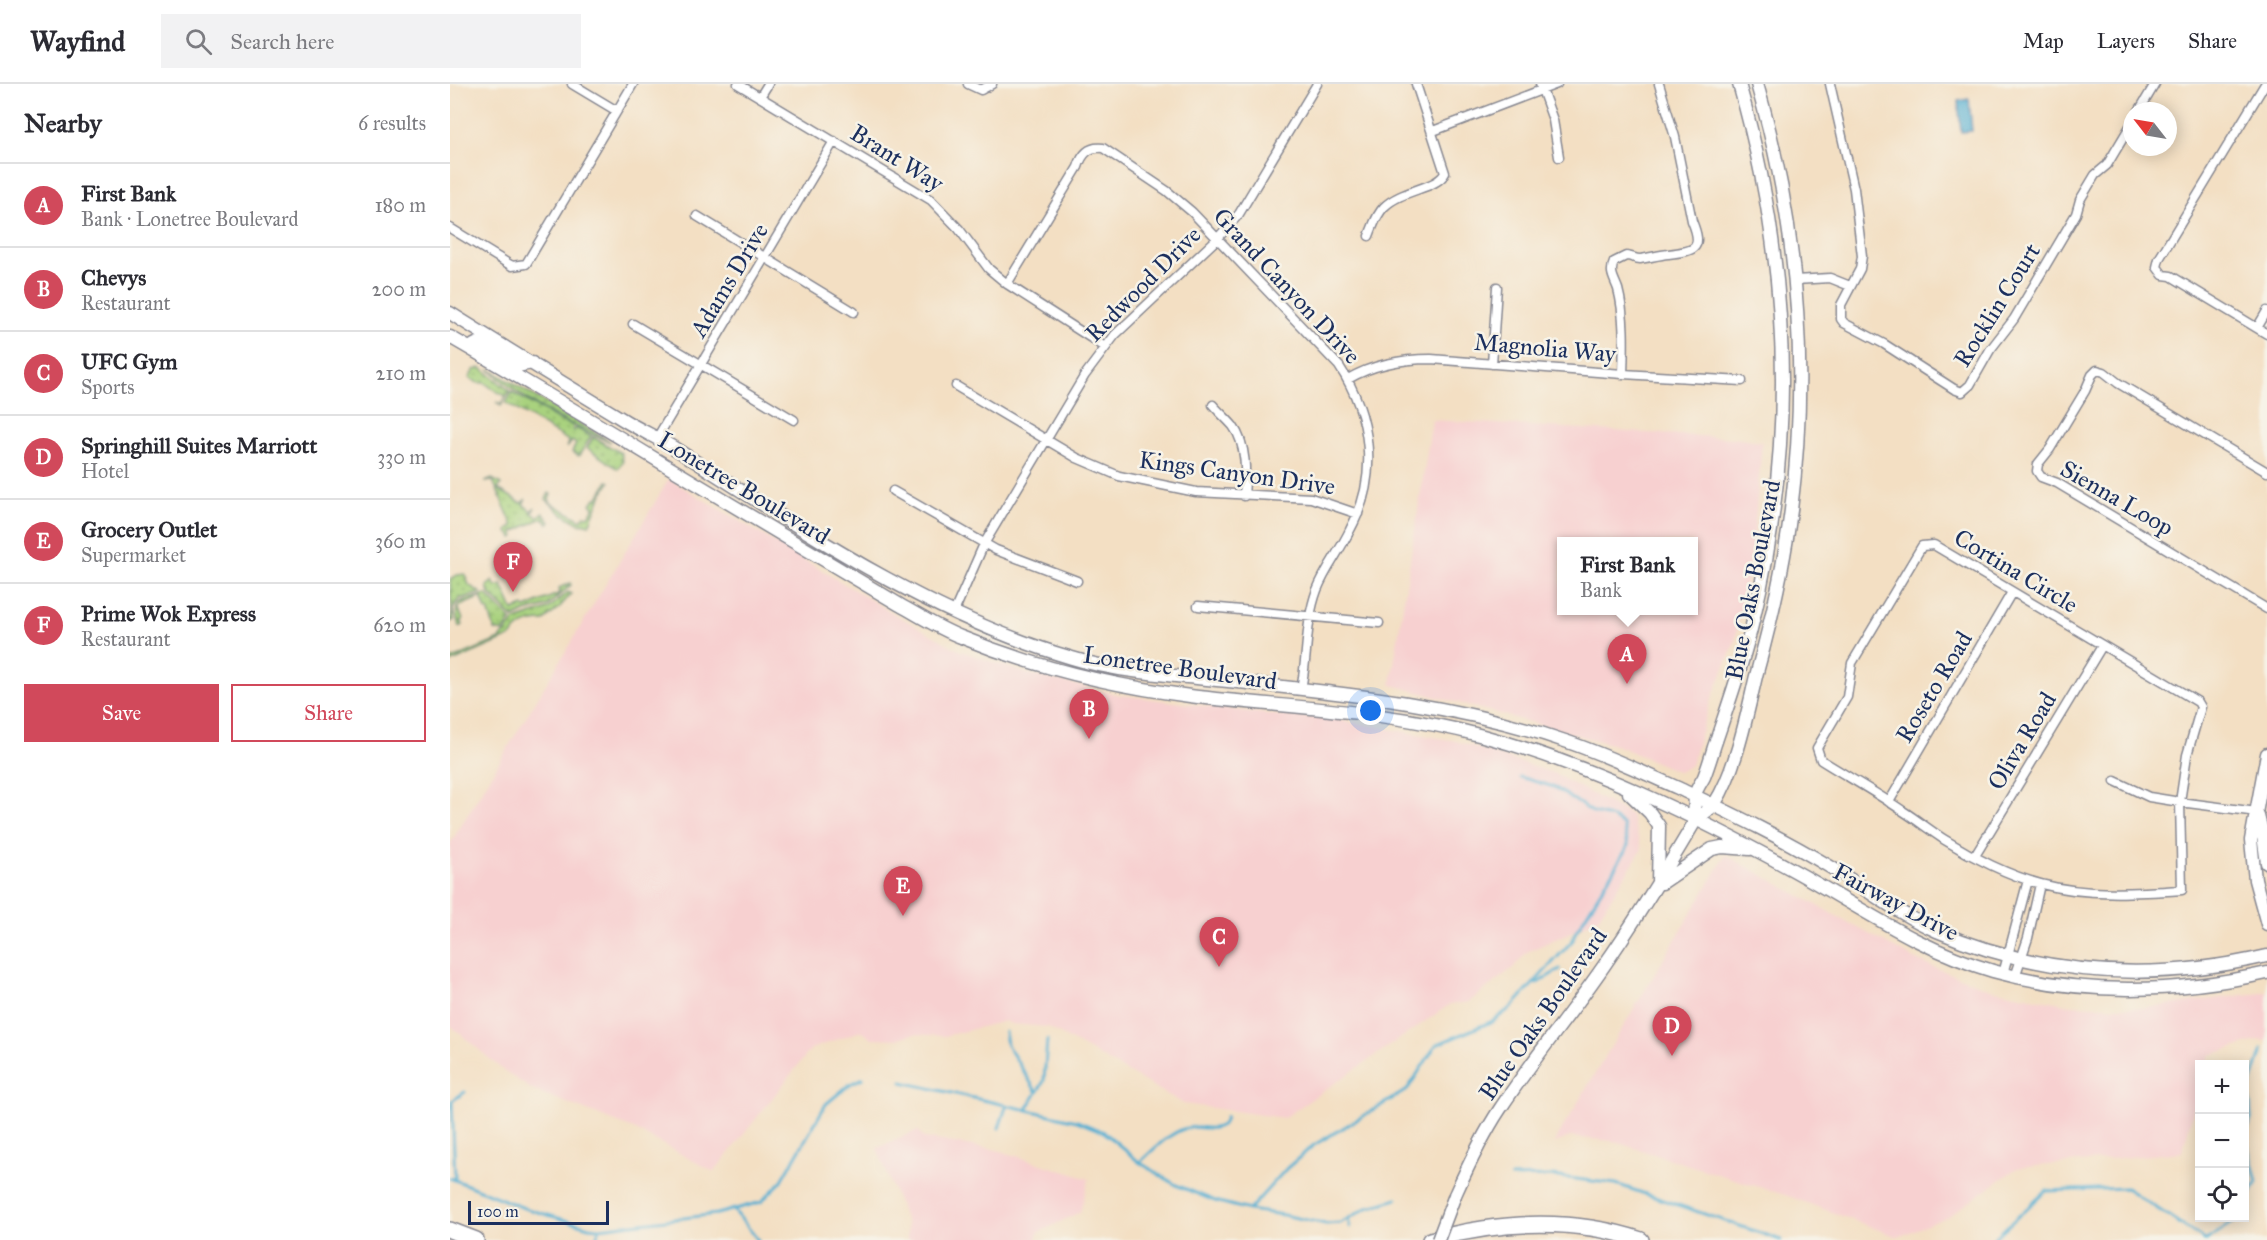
<!DOCTYPE html>
<meta charset="utf-8">
<style>
body{margin:0;font-family:"IM FELL Great Primer",serif;background:#f2f2f3;color:#2b2b33}
.controls{position:absolute;right:18px;bottom:18px;display:grid;overflow:hidden;border-radius:0px;box-shadow:0 3px 15px #0003}
.controls button{width:54px;height:54px;display:grid;place-items:center;padding:0;border:0;border-bottom:2px solid #e1e1e2;background:#fff;color:#2b2b33;font:30px sans-serif}
.compass{position:absolute;left:1673px;top:18px;width:54px;height:54px;border-radius:50%;background:#fff;box-shadow:0 3px 15px #0003;rotate:301deg}
.scale{position:absolute;left:18px;bottom:15px;width:141px;box-sizing:border-box;padding-left:6px;border:3px solid #1b2f5e;border-top:0;font-size:16px;line-height:21px;white-space:nowrap;color:#1b2f5e;-webkit-text-stroke:4px #f7f3e8;paint-order:stroke}
.you{position:absolute;left:921px;top:627px;width:21px;height:21px;margin:-15px;border:4px solid #fff;border-radius:50%;background:#1a73e8;box-shadow:0 0 0 9px #1a73e833}
.badge{display:grid;place-items:center;width:39px;height:39px;border-radius:50%;background:#d1495b;color:#fff;font-size:20px;font-weight:700}
.pin{position:absolute;translate:-50% -50px;filter:drop-shadow(0 2px 3px #0008)}
.pin::after{content:'';position:absolute;top:32px;width:21px;height:18px;background:inherit;clip-path:polygon(0 0,100% 0,50% 100%)}
.popup{position:absolute;left:1107px;top:453px;width:141px;height:78px;box-sizing:border-box;display:grid;place-content:center;border-radius:0px;background:#fff;filter:drop-shadow(0 2px 4px #0005);font-size:20px;white-space:nowrap;color:#7c7c81}
.popup b{font-size:22px;color:#2b2b33}
.popup::after{content:'';position:absolute;left:50%;top:100%;margin-left:-12px;border:12px solid transparent;border-top-color:#fff}
.list{margin:0;padding:0;list-style:none}
h2{display:flex;justify-content:space-between;align-items:center;height:78px;margin:0;padding:0 24px;font-size:26px}
h2 small{font-size:20px;font-weight:400;color:#7c7c81}
.list li{display:grid;grid-template-columns:39px 1fr auto;gap:18px;align-items:center;box-sizing:border-box;height:84px;padding:0 24px;border-top:2px solid #e1e1e2}
.list b{display:block;font-size:22px;white-space:nowrap}
.list p{margin:0;font-size:20px;white-space:nowrap;color:#7c7c81}
.list em{font-size:20px;font-style:normal;color:#7c7c81}
.actions{display:flex;gap:12px;padding:18px 24px}
.actions a{flex:1;padding:14px 0;border:2px solid #d1495b;border-radius:0px;text-align:center;font-size:21px;color:#d1495b}
.actions .main{background:#d1495b;color:#fff}
.icon{flex:none;width:33px;height:33px;fill:none;stroke:currentColor;stroke-width:2;stroke-linecap:round;stroke-linejoin:round}
.map{position:relative;flex:none;width:1817px;height:1156px;overflow:hidden}
header{display:flex;align-items:center;gap:36px;box-sizing:border-box;height:84px;padding:0 30px;background:#fff;border-bottom:2px solid #e1e1e2}
header strong{font-size:28px}
nav{display:flex;gap:33px;margin-inline-start:auto;font-size:21px}
.search{width:420px;height:54px;background:#f2f2f3;display:flex;align-items:center;gap:15px;box-sizing:border-box;padding:0 21px;border-radius:0px;color:#7c7c81;font-size:22px}
main{display:flex}
aside{flex:1;background:#fff}
.map>svg:first-child{display:block}
.built{fill:#f7d0d0;fill-rule:evenodd}
.green{fill:url(#green-dots);stroke:#62806e;stroke-width:1.5}
.water{fill:#53aed1;stroke:#376e98;stroke-width:1.5}
.lines{fill:none;stroke-linecap:round;stroke-linejoin:round}
.stream{stroke:#53aed1;stroke-width:3}
.street-casing{stroke:#878790;stroke-width:11}
.secondary-casing{stroke:#878790;stroke-width:15}
.highway-casing{stroke:#878790;stroke-width:18}
.street{stroke:#fff;stroke-width:8}
.secondary{stroke:#fff;stroke-width:12}
.highway{stroke:#fff;stroke-width:15}
.secondary-bridge-casing{stroke:#878790;stroke-width:15;stroke-linecap:butt}
.secondary-bridge{stroke:#fff;stroke-width:12}
.labels{text-anchor:middle;stroke-width:5;stroke-linejoin:round;paint-order:stroke}
.street-label{font-size:24px;fill:#1b2f5e;stroke:#f7f3e8}
</style>
<header>
<strong>Wayfind</strong>
<div class="search"><svg class="icon" aria-label="search" viewBox="0 0 24 24"><circle cx="10" cy="10" r="6"/><path d="M15 15l6 6"/></svg>Search here</div>
<nav><a>Map</a><a>Layers</a><a>Share</a></nav>
</header>
<main>
<aside>
<h2>Nearby<small>6 results</small></h2>
<ul class="list">
<li><span class="badge">A</span><div><b>First Bank</b><p>Bank · Lonetree Boulevard</p></div><em>180 m</em></li>
<li><span class="badge">B</span><div><b>Chevys</b><p>Restaurant</p></div><em>200 m</em></li>
<li><span class="badge">C</span><div><b>UFC Gym</b><p>Sports</p></div><em>210 m</em></li>
<li><span class="badge">D</span><div><b>Springhill Suites Marriott</b><p>Hotel</p></div><em>330 m</em></li>
<li><span class="badge">E</span><div><b>Grocery Outlet</b><p>Supermarket</p></div><em>360 m</em></li>
<li><span class="badge">F</span><div><b>Prime Wok Express</b><p>Restaurant</p></div><em>620 m</em></li>
</ul>
<div class="actions"><a class="main">Save</a><a>Share</a></div>
</aside>
<div class="map">
<svg width="1817" height="1156" viewBox="0 0 1817 1156">
<defs>
<pattern id="green-dots" width="8" height="8" patternUnits="userSpaceOnUse" patternTransform="scale(1.5)"><rect width="8" height="8" fill="#a9d27e"/><path d="M2 2h.1M6 6h.1" fill="none" stroke="#89ab6a" stroke-width="1.8" stroke-linecap="round"/></pattern>
</defs>
<rect width="100%" height="100%" fill="#f7f3e8"/>
<filter id="ink" filterUnits="userSpaceOnUse"><feTurbulence type="fractalNoise" baseFrequency=".0167" numOctaves="2"/><feDisplacementMap in="SourceGraphic" scale="12" xChannelSelector="R" yChannelSelector="G"/><feConvolveMatrix kernelMatrix="1 2 1 2 8 2 1 2 1" color-interpolation-filters="sRGB"/></filter>
<filter id="wash" filterUnits="userSpaceOnUse"><feTurbulence type="fractalNoise" baseFrequency=".008" numOctaves="4" result="noise"/><feDisplacementMap in="SourceGraphic" scale="24" xChannelSelector="R" yChannelSelector="G"/><feGaussianBlur stdDeviation="1.35" result="paint"/><feColorMatrix in="noise" values="0 0 0 0 0 0 0 0 0 0 0 0 0 0 0 0 0 1.4 0 .05"/><feComposite in="paint" operator="in"/></filter>
<g filter="url(#wash)">
<rect width="100%" height="100%" fill="#f3dfc3"/>
<!-- built -->
<path class="built" d="M982,336l301,18 29,4 -9,103 -18,97 -25,61 -19,62 -12,7 -61,-26 -226,-61 -1,-2zM1111,458h132v68h-132z
M219,395l227,136 65,36 64,22 95,22 155,20 57,4 124,22 97,32 78,42 11,34 -45,71 -70,32 -13,15 -45,35 -20,3 -165,113 -100,-14 -136,-77 -37,-3 -6,-3 -60,15 -32,-2 -16,5 -25,-1 -11,-7 -50,18 -97,123 -78,-42 -105,-41 -27,-18 -54,-46v-181z
M1276,771l192,106 72,28 81,16 73,3 123,-16v49l-8,-1 -49,15 -3,9h-7l-1,27 -17,61 -165,16 -68,48 -51,21 -107,-40 -179,-56 -42,-4 -17,7z
M468,1046l6,8 73,12 92,29 -9,33 -42,21 -2,7h-129v-16l-30,-76z"/>
<!-- green -->
<path class="green" d="M31,284l29,23 -9,15 -5,-4 6,2 4,-8c-8,-3 -15,-8 -21,-13h-7l-9,-5 5,-8z
M39,285l122,73c-39,-15 -91,-43 -122,-73z
M62,308l47,28 15,6 -2,3 2,2 2,-3 15,8 -12,20 -7,-4 4,-8 -4,-3 -5,7 2,-7 -63,-38z
M143,353l28,16 2,8 -5,8 -31,-21z
M42,395l9,5 -3,5 23,14 5,-4 -3,5 8,7 4,-4 -3,6 6,4 5,-4 7,9 -2,2 -5,-6 -30,14 2,5 -2,1 -6,-7 6,-5 -20,-45 -8,1z
M158,397l2,1 -8,12 -13,31 -7,-2 -1,2 -20,-12 -15,-14 3,-6 2,1 -2,5 2,4 30,17 4,-5 4,1 5,-9 -3,-3 4,-6 2,1z
M15,490l4,11 12,8 -22,6 -6,9 1,12 -4,2 2,-9 -2,-34 7,-4z
M43,497l3,6 6,-2 11,25 11,-4 1,2 35,-15 -1,-5 11,-5 1,2 -24,21 -22,6 -12,6 -24,-25 -2,-7z
M118,508l3,2 -12,14 -15,13c-12,0 -27,4 -32,15l-62,27v-3l50,-21 15,-19 33,-11z
M36,510l25,26 -8,12 -8,-2 -7,-20h-2l-5,-13 -23,10 5,13 -2,1 2,4 -4,2c-9,-32 7,-25 27,-33z"/>
<!-- water -->
<path class="water" d="M1519,15l3,32 -11,1 -3,-31z"/>
<g class="lines">
<!-- stream -->
<path class="stream" d="M1086,900l24,-15
M555,948l2,13 29,46
M452,998l175,39 27,11 35,30 37,23 39,16 34,9 34,5 43,9 14,-1 27,-15 30,-9
M577,1025l17,-28 3,-41
M549,1044l7,-21
M690,1078c13,-12 30,-30 47,-34 13,-3 26,5 37,-5l2,-6
M1061,1093l41,-1 64,8 165,56
M0,1094l74,30 65,19 10,1 118,-14 44,-12 20,-20 45,-78 24,-20 13,-6
M5,1095l-3,-78 13,-9
M1794,1120l13,-22 -12,-45 6,-18 -2,-30 13,-39
M283,1125l25,31
M799,1126l38,-42 27,-23 93,-55 29,-45 57,-24 19,-14 61,-67 2,-7 51,-83 2,-5 -5,-20 -10,-7 -19,-5 -40,-26 -34,-10
M898,1135l2,8
M146,1156l3,-12
M1542,1156l54,-49 80,-3 79,52
M1756,1156l28,-18 3,-4"/>
</g>
</g>
<g filter="url(#ink)">
<g class="lines">
<defs>
<path id="street" d="M122,0l45,27
M288,0l193,116 28,29 30,40 18,15 98,63
M518,0l13,6 11,-6
M1090,0l13,36 6,37
M1380,0l24,105 8,67 -2,13 -19,36v14l3,4 40,21 70,45 8,3 8,-7 20,-35 24,-31 62,-105 4,-14 15,-25 12,-10 25,-42
M1815,0l-106,175 -2,8 6,8 8,1 96,58
M310,13l8,-13
M1689,27l16,-27
M983,47l124,-47
M247,132l157,96
M0,144l62,38 14,-2 107,-180
M919,152c4,-10 7,-21 15,-29 18,-18 53,-18 61,-34l-29,-89
M1345,196l35,-2 20,8
M557,200l71,-117c4,-13 11,-21 25,-19l64,43 25,21 147,154c33,50 40,111 11,164 -10,21 -25,39 -33,60 -12,32 -9,66 -16,99
M183,240l161,96
M1807,244l10,-17
M1042,280l5,-77
M1173,290c1,-27 2,-59 -5,-85 -4,-11 -9,-16 -4,-27l12,-6c5,0 9,3 14,3 9,-1 18,-4 28,-5 26,-3 36,-4 24,-33l-17,-84 -16,-53
M898,295c26,-15 53,-20 83,-20l192,15 119,7
M506,302l121,72 42,18 77,16 115,6 47,16
M763,321c6,7 14,14 20,21 14,19 13,48 11,70
M207,354l177,-297
M1817,388l-149,-89 -14,-11 -7,-2 -5,5 -7,16 -35,58 -12,15 -1,7 4,6 16,6 210,126
M443,407l103,59 81,31
M748,522l181,17
M504,528l30,-68 101,-169 30,-40 103,-97 21,-24 78,-130
M1665,697l34,16 31,5 2,88c-46,3 -96,6 -141,-6 -31,-8 -69,-27 -96,-44 -14,-9 -28,-20 -42,-29 -26,-18 -55,-34 -82,-51l-4,-12 30,-51 5,-34 70,-117 12,-1 264,157 3,5 -14,48 -7,47 77,10
M1439,718l123,-210
M1525,772l127,-210
M1553,890l25,-94
M1565,893l13,-39 12,-54"/>
<path id="secondary" d="M0,229c59,37 118,73 177,109 17,10 35,18 52,29 124,79 250,165 393,207 48,15 106,18 156,23 115,12 231,23 340,61 38,13 74,30 110,46 50,24 101,48 149,77 37,22 71,49 110,66 107,46 218,51 330,25
M0,253c114,66 226,135 339,202 37,22 74,44 111,66 20,11 40,24 61,32 73,30 151,49 229,59 98,12 197,14 293,40 107,29 212,80 308,133 68,37 126,80 202,102 89,25 185,22 274,2
M22,265l2,-4 4,-2 39,23 15,-3
M1817,670l-16,86 4,40 12,44
M1179,709l21,20 9,13 -1,58
M1808,732l5,19 4,28
M1245,736c0,-7 -1,-16 0,-23 0,-7 6,-14 9,-20 4,-10 7,-20 10,-30 14,-42 29,-83 39,-126 44,-180 37,-359 -14,-537
M1212,799l50,-34 10,-2 28,2
M1005,1111c13,-29 27,-59 45,-86 32,-49 70,-94 103,-142 33,-47 62,-95 91,-144 5,-8 16,-12 21,-20 21,-33 32,-89 41,-127 15,-54 28,-110 35,-166 18,-143 6,-288 -34,-426"/>
<path id="highway" d="M0,1146l26,10
M980,1156c70,-19 141,-23 211,0"/>
</defs>
<!-- street casing -->
<use href="#street" class="street-casing"/>
<!-- secondary casing -->
<use href="#secondary" class="secondary-casing"/>
<!-- highway casing -->
<use href="#highway" class="highway-casing"/>
<!-- street -->
<use href="#street" class="street"/>
<!-- secondary -->
<use href="#secondary" class="secondary"/>
<!-- highway -->
<use href="#highway" class="highway"/>
<defs>
<path id="secondary-bridge" d="M988,1156l17,-45"/>
</defs>
<!-- secondary-bridge casing -->
<use href="#secondary-bridge" class="secondary-bridge-casing"/>
<!-- secondary-bridge -->
<use href="#secondary-bridge" class="secondary-bridge"/>
</g>
</g>
<g class="labels">
<!-- street labels -->
<g class="street-label">
<text transform="translate(447 74) rotate(32)" y="8">Brant Way</text>
<text transform="translate(279 196) rotate(-59)" y="8">Adams Drive</text>
<text transform="translate(693 200) rotate(-45)" y="8">Redwood Drive</text>
<text transform="translate(837 202) rotate(47)" y="8">Grand Canyon Drive</text>
<text transform="translate(1547 221) rotate(-58)" y="8">Rocklin Court</text>
<text transform="translate(1095 264) rotate(5)" y="8">Magnolia Way</text>
<text transform="translate(787 389) rotate(8)" y="8">Kings Canyon Drive</text>
<text transform="translate(294 404) rotate(31)" y="8">Lonetree Boulevard</text>
<text transform="translate(1667 414) rotate(30)" y="8">Sienna Loop</text>
<text transform="translate(1566 487) rotate(31)" y="8">Cortina Circle</text>
<text transform="translate(1303 496) rotate(-79)" y="8">Blue Oaks Boulevard</text>
<text transform="translate(730 584) rotate(8)" y="8">Lonetree Boulevard</text>
<text transform="translate(1484 603) rotate(-59)" y="8">Roseto Road</text>
<text transform="translate(1572 657) rotate(-59)" y="8">Oliva Road</text>
<text transform="translate(1446 818) rotate(28)" y="8">Fairway Drive</text>
<text transform="translate(1093 930) rotate(-55)" y="8">Blue Oaks Boulevard</text>
</g>
</g>
</svg>
<div class="controls">
<button>+</button>
<button>−</button>
<button><svg class="icon" aria-label="locate" viewBox="0 0 24 24"><circle cx="12" cy="12" r="6"/><path d="M12 2v4M12 18v4M2 12h4M18 12h4"/></svg></button>
</div>
<svg class="compass" viewBox="-18 -18 36 36"><path d="M0-13l5 13h-10z" fill="#e53935"/><path d="M0 13l5-13h-10z" fill="#7c7c81"/></svg>
<div class="scale">100 m</div>
<div class="you"></div>
<div class="pin badge" style="left:1177px;top:600px">A</div>
<div class="popup"><b>First Bank</b>Bank</div>
<div class="pin badge" style="left:639px;top:655px">B</div>
<div class="pin badge" style="left:769px;top:883px">C</div>
<div class="pin badge" style="left:1222px;top:972px">D</div>
<div class="pin badge" style="left:453px;top:832px">E</div>
<div class="pin badge" style="left:63px;top:508px">F</div>
</div>
</main>
